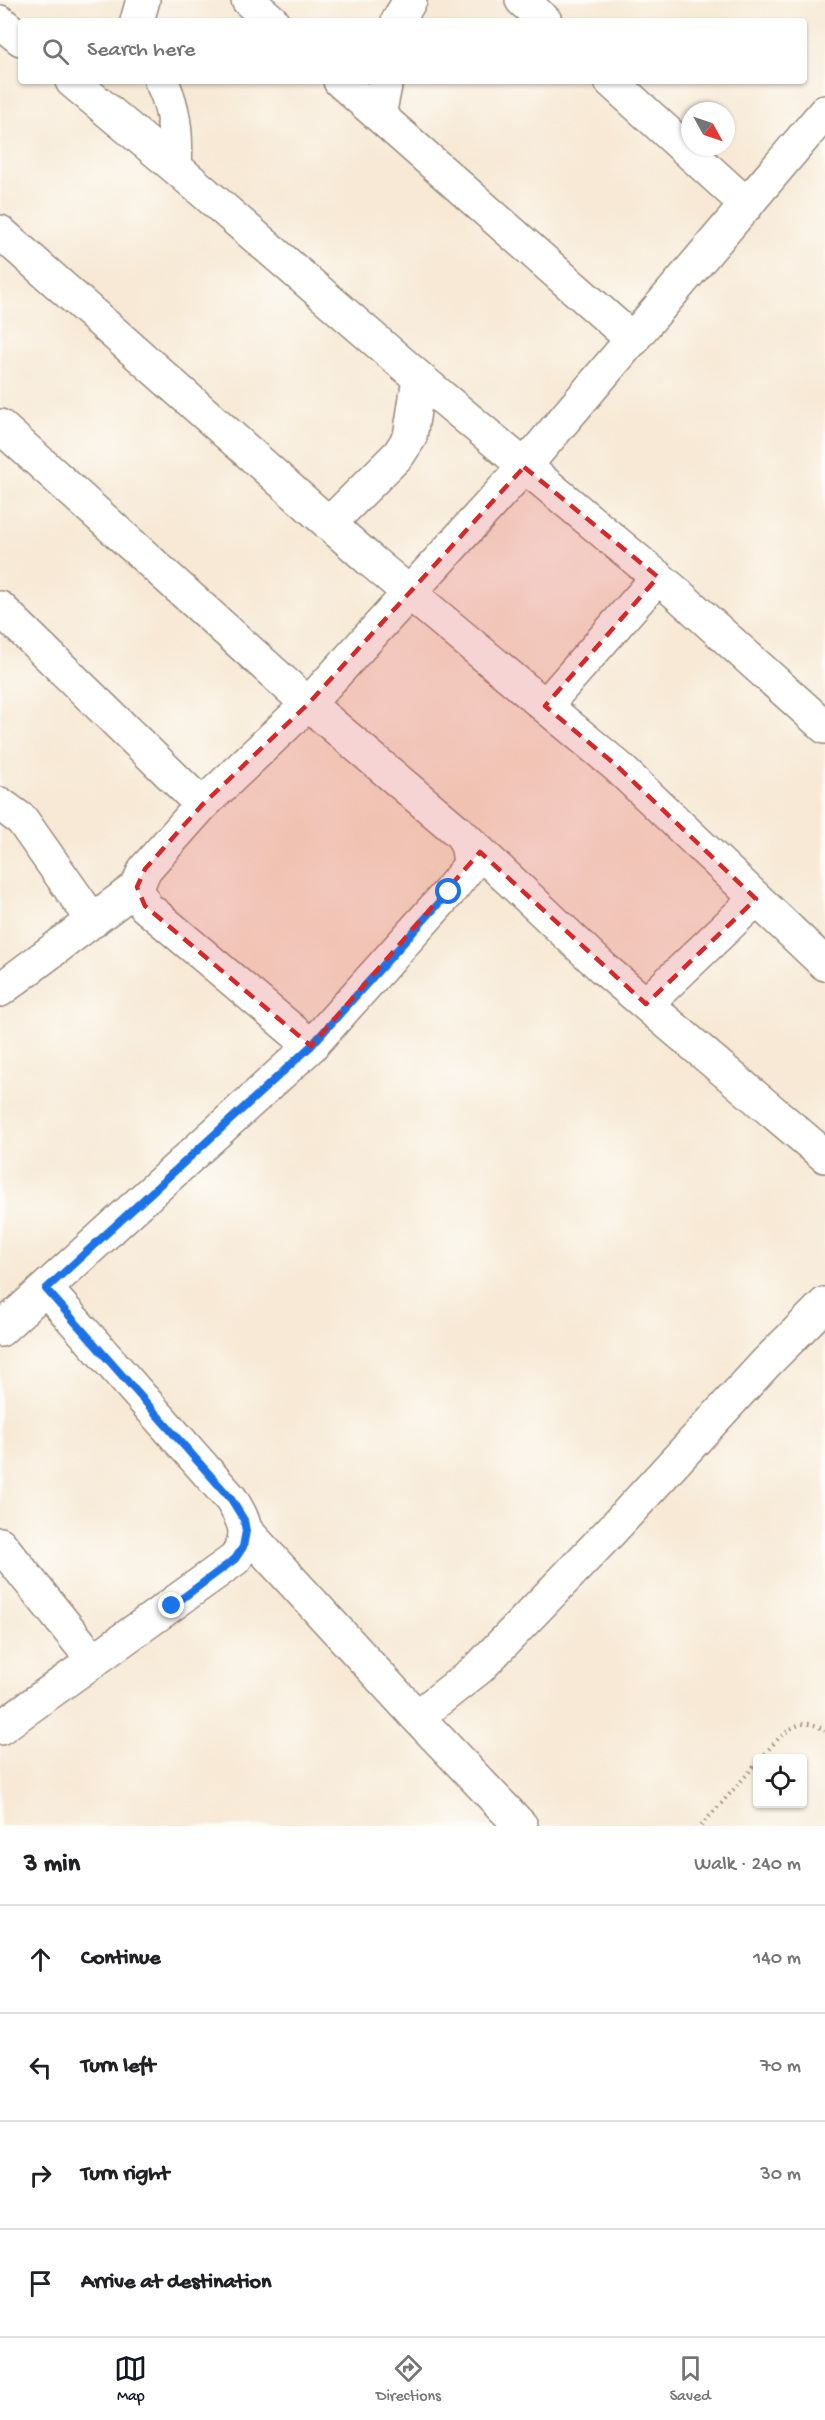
<!DOCTYPE html>
<meta charset="utf-8">
<style>
body{margin:0;font-family:"Gochi Hand",sans-serif;background:#f2f2f2;color:#202124}
.controls{position:absolute;right:18px;bottom:18px;display:grid;overflow:hidden;border-radius:6px;box-shadow:0 2px 4px #0004}
.controls button{width:54px;height:54px;display:grid;place-items:center;padding:0;border:0;border-bottom:2px solid #e0e0e0;background:#fff;color:#202124;font:30px sans-serif}
.compass{position:absolute;left:681px;top:102px;width:54px;height:54px;border-radius:50%;background:#fff;box-shadow:0 2px 4px #0004;rotate:130deg}
.stop{position:absolute;width:18px;height:18px;margin:-14px;border:4px solid #1a73e8;border-radius:50%;background:#fff}
.stop.end{background:#1a73e8;border-color:#fff;box-shadow:0 2px 6px #0008}
.list{margin:0;padding:0;list-style:none}
h2{display:flex;justify-content:space-between;align-items:center;height:78px;margin:0;padding:0 24px;font-size:26px}
h2 small{font-size:20px;font-weight:400;color:#757577}
.list li{display:grid;grid-template-columns:39px 1fr auto;gap:18px;align-items:center;box-sizing:border-box;height:108px;padding:0 24px;border-top:2px solid #e0e0e0}
.list b{display:block;font-size:22px;white-space:nowrap}
.list em{font-size:20px;font-style:normal;color:#757577}
.icon{flex:none;width:33px;height:33px;fill:none;stroke:currentColor;stroke-width:2;stroke-linecap:round;stroke-linejoin:round}
.map{position:relative;flex:none;width:825px;height:1826px;overflow:hidden}
.search{position:absolute;background:#fff;box-shadow:0 2px 4px #0004;left:18px;right:18px;top:18px;height:66px;display:flex;align-items:center;gap:15px;box-sizing:border-box;padding:0 21px;border-radius:6px;color:#757577;font-size:22px}
.sheet{height:510px;background:#fff}
nav{display:flex;justify-content:space-around;align-items:center;box-sizing:border-box;height:84px;border-top:2px solid #e0e0e0;background:#fff;font-size:16px;color:#757577}
nav a{display:grid;justify-items:center;gap:3px}
nav .on{color:#111827}
.map>svg:first-child{display:block}
.lines{fill:none;stroke-linecap:round;stroke-linejoin:round}
.minor-casing{stroke:#998a7a;stroke-width:36}
.path{stroke:#998a7a;stroke-width:4;stroke-dasharray:1.5 4.5;stroke-linecap:butt}
.minor{stroke:#fff;stroke-width:33}
.route{stroke:#1a73e8;stroke-width:8}
.marked{fill:#d62828;fill-opacity:0.2;stroke:#d62828;stroke-width:4.5;stroke-dasharray:12 8;stroke-linejoin:round}
</style>
<div class="map">
<svg width="825" height="1826" viewBox="0 0 825 1826">
<rect width="100%" height="100%" fill="#fdfcf7"/>
<filter id="ink" filterUnits="userSpaceOnUse"><feTurbulence type="fractalNoise" baseFrequency=".0167" numOctaves="2"/><feDisplacementMap in="SourceGraphic" scale="12" xChannelSelector="R" yChannelSelector="G"/><feConvolveMatrix kernelMatrix="1 2 1 2 8 2 1 2 1" color-interpolation-filters="sRGB"/></filter>
<filter id="wash" filterUnits="userSpaceOnUse"><feTurbulence type="fractalNoise" baseFrequency=".008" numOctaves="4" result="noise"/><feDisplacementMap in="SourceGraphic" scale="24" xChannelSelector="R" yChannelSelector="G"/><feGaussianBlur stdDeviation="1.35" result="paint"/><feColorMatrix in="noise" values="0 0 0 0 0 0 0 0 0 0 0 0 0 0 0 0 0 1.4 0 .05"/><feComposite in="paint" operator="in"/></filter>
<g filter="url(#wash)">
<rect width="100%" height="100%" fill="#f7e9d5"/>
</g>
<g filter="url(#ink)">
<g class="lines">
<defs>
<path id="minor" d="M248,0l24,21
M522,0l23,21
M137,21l6,-21
M398,21l12,-21
M0,22l21,17
M72,81l103,86 244,211 254,212 152,137
M161,81c14,26 16,56 14,86
M340,81l293,259
M611,81l136,124
M379,115l7,-34
M0,232l370,328 247,206 208,198
M0,426l308,278 154,131 6,13 2,17 -21,27 -138,154 -311,284
M329,524l70,-70 11,-17 9,-59
M0,608l202,197
M545,706l113,-129
M0,804l22,16 71,101
M462,835l141,133 222,188
M0,990l137,-103
M646,1004l110,-105
M311,1046l-166,-140 -8,-19 8,-18 57,-64 106,-101 216,-237 301,-355
M246,1531l171,186 104,109
M0,1544l94,117
M417,1717l62,-49 132,-137 155,-168 59,-59
M0,1728l235,-169c17,-24 10,-37 -4,-60l-185,-210"/>
</defs>
<!-- minor casing -->
<use href="#minor" class="minor-casing"/>
<!-- path -->
<path class="path" d="M761,1758c16,-18 38,-48 64,-27
M701,1826l57,-64"/>
<!-- minor -->
<use href="#minor" class="minor"/>
</g>
</g>
<g class="lines" filter="url(#ink)">
<!-- route -->
<path class="route" d="M172,1606l63,-47 8,-12 3,-16 -2,-11 -13,-21 -185,-210 265,-243 138,-154"/>
</g>
<!-- marked area -->
<path class="marked" d="M524,467l134,110 -113,129 72,60 139,133 -110,105 -166,-152 -169,194 -166,-140 -8,-19 8,-18 57,-64 106,-101z"/>
</svg>
<div class="controls">
<button><svg class="icon" aria-label="locate" viewBox="0 0 24 24"><circle cx="12" cy="12" r="6"/><path d="M12 2v4M12 18v4M2 12h4M18 12h4"/></svg></button>
</div>
<svg class="compass" viewBox="-18 -18 36 36"><path d="M0-13l5 13h-10z" fill="#e53935"/><path d="M0 13l5-13h-10z" fill="#757577"/></svg>
<div class="stop" style="left:449px;top:892px"></div>
<div class="stop end" style="left:172px;top:1606px"></div>
<div class="search"><svg class="icon" aria-label="search" viewBox="0 0 24 24"><circle cx="10" cy="10" r="6"/><path d="M15 15l6 6"/></svg>Search here</div>
</div>
<section class="sheet">
<h2>3 min<small>Walk · 240 m</small></h2>
<ul class="list">
<li><svg class="icon" aria-label="ahead" viewBox="0 0 24 24"><path d="M12 20V5M6 11l6-6 6 6"/></svg><div><b>Continue</b></div><em>140 m</em></li>
<li><svg class="icon" aria-label="left" viewBox="0 0 24 24"><path d="M17 20v-9H6M10 6l-5 5 5 5"/></svg><div><b>Turn left</b></div><em>70 m</em></li>
<li><svg class="icon" aria-label="right" viewBox="0 0 24 24"><path d="M7 20v-9h11M14 6l5 5-5 5"/></svg><div><b>Turn right</b></div><em>30 m</em></li>
<li><svg class="icon" aria-label="arrive" viewBox="0 0 24 24"><path d="M6 21V4h12l-3 4 3 4H6"/></svg><div><b>Arrive at destination</b></div></li>
</ul>
</section>
<nav>
<a class="on"><svg class="icon" aria-label="map" viewBox="0 0 24 24"><path d="M3 6l6-2 6 2 6-2v14l-6 2-6-2-6 2zM9 4v14M15 6v14"/></svg>Map</a>
<a><svg class="icon" aria-label="directions" viewBox="0 0 24 24"><path d="M12 3l9 9-9 9-9-9zM9 14v-3h6M13 9l2 2-2 2"/></svg>Directions</a>
<a><svg class="icon" aria-label="saved" viewBox="0 0 24 24"><path d="M7 4h10v16l-5-4-5 4z"/></svg>Saved</a>
</nav>
